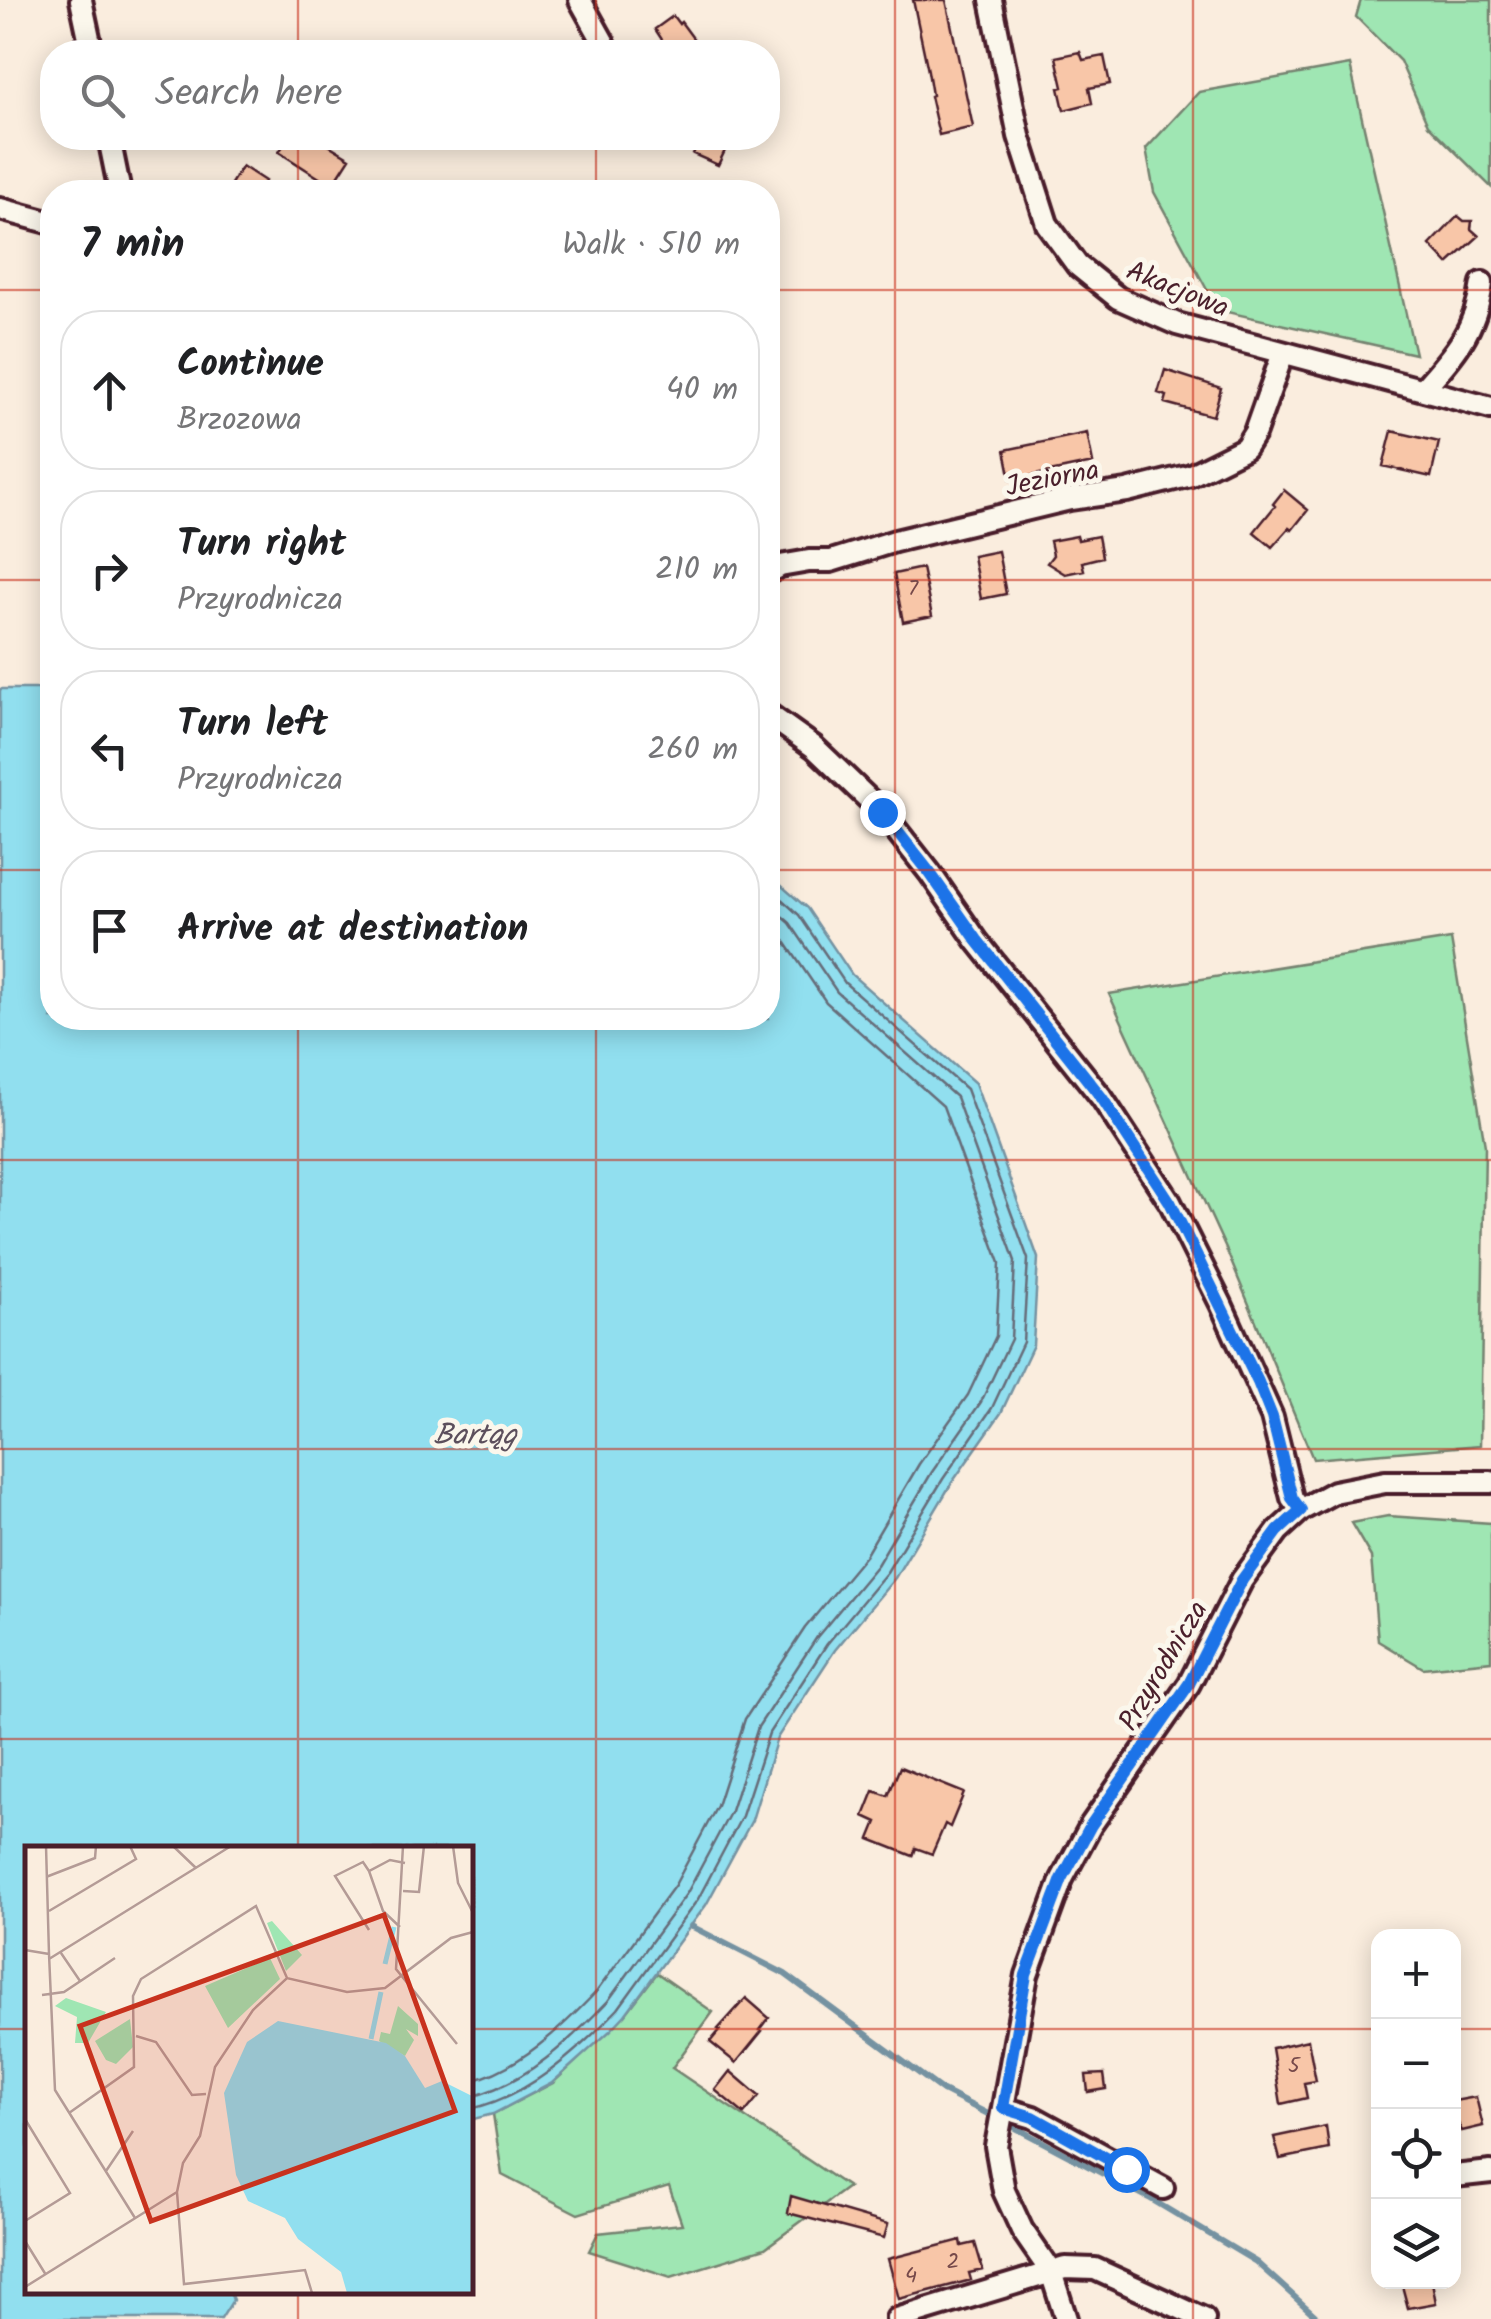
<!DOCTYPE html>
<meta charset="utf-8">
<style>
body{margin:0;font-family:Kalam,sans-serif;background:#f6f6f6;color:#202124}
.controls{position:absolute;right:30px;bottom:30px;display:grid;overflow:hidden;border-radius:20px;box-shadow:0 5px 25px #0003}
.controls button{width:90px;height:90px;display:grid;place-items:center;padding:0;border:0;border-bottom:2px solid #e0e0e0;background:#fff;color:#202124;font:50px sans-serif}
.stop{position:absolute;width:30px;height:30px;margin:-22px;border:8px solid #1a73e8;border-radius:50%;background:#fff}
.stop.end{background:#1a73e8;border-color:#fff;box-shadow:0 2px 10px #0008}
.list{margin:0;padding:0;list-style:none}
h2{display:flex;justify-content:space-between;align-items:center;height:130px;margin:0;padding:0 40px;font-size:42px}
h2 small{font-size:32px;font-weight:400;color:#757577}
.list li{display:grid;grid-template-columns:65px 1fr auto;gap:30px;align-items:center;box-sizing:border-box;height:160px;margin:0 20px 20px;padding:0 20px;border:2px solid #e0e0e0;border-radius:40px}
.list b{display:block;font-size:38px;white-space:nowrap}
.list p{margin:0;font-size:32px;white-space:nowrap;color:#757577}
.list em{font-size:32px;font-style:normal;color:#757577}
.icon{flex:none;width:55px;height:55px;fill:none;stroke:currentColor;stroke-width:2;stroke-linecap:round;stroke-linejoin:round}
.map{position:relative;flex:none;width:1491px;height:2319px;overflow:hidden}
.search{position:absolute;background:#fff;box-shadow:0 5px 25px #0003;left:40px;top:40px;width:740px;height:110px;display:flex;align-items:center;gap:25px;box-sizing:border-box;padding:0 35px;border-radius:40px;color:#757577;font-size:38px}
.panel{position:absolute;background:#fff;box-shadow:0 5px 25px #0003;left:40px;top:180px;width:740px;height:850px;border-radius:40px}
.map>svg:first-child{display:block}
.green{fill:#9fe6b3;stroke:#74826f;stroke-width:2.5}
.water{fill:#91dfef;stroke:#7592a1;stroke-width:2.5}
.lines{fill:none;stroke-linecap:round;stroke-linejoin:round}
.shore{stroke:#666c79;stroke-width:2.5}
.stream{stroke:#7592a1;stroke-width:6}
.building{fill:#f8c6a8;stroke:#4a1f2b;stroke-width:2.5}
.minor-casing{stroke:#4a1f2b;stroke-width:28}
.minor{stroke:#fbf7ec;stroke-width:20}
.route{stroke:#1a73e8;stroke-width:12}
.grid{fill:none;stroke:#c8321e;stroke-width:2.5;stroke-opacity:0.55}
.labels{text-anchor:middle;stroke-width:10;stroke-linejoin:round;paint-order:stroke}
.number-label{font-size:22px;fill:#76494a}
.street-label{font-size:28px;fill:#4a1f2b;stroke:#fbf7ec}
.water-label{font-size:30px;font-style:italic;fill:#5c4f5c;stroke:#fbf7ec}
.inset-river{fill:none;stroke:#91dfef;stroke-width:5}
.inset-road{fill:none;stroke:#b49b96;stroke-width:2.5}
.view{fill:#c8321e;fill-opacity:0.15;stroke:#c8321e;stroke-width:5}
.inset-edge{fill:none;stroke:#4a1f2b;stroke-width:5}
</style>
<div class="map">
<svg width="1491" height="2319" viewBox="0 0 1491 2319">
<rect width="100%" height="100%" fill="#faedde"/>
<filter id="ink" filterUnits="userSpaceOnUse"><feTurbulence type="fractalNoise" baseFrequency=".01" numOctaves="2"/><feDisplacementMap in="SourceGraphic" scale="20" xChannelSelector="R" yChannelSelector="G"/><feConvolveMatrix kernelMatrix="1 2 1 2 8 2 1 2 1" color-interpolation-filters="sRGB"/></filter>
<g filter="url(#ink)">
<!-- green -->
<path class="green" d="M1361,0h130v187l-63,-62 -28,-64 -44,-44z
M1350,65l65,289 -197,-44 -64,-118 -8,-43 53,-57z
M1451,939l34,207 -5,299 -167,14 -87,-210 -117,-255z
M1388,1516l103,7v138l-68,7 -45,-27 -7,-84 -20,-34z
M657,1973l56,39 -41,56 176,119 -83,61 -94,29 -82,-26 9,-18 84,-9 -13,-38 -91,28 -76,-39 -9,-61 60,-31 72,-68z"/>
<!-- water -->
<path class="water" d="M0,689h52v329h716v-144l39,34 45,67 123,108 63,175 -5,87 -32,68 -50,71 -56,94 -60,72 -58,88 -25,82 -46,85 -81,110 -15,16 -58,52 -59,31 -23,6v-271h-442v443h202l3,8 -12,19h-221z"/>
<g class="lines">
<!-- shore -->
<path class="shore" d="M470,2081c48,-11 94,-55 127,-90l78,-106 42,-79 28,-87 60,-91 60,-72 54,-92 49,-69 28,-59 4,-73 -57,-157 -117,-104 -47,-69 -11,-9
M470,2097c55,-13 101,-57 138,-96l79,-108 44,-82 27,-84 59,-90 60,-72 55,-93 49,-70 30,-63 4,-78 -59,-164 -119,-105 -47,-69 -22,-19
M470,2109c59,-13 107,-57 148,-100l80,-110 44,-83 27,-83 58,-89 60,-72 56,-93 49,-71 31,-66 5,-83 -62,-170 -121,-106 -46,-68 -31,-28"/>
<!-- stream -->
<path class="stream" d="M691,1926l94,48 158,117 47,24
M1014,2127l135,71 107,64 63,57"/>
</g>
<!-- building -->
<path class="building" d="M913,0h33l27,127 -34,8 -9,-39 2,-1 -4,-24z
M673,16l6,8 2,-2 17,23 -9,7h-19l-15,-23z
M1080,52l3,8 21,-4 6,28 -21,4 3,15 -28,7 -5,-22 4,-1 -7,-30z
M288,138h29l33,20 -18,28 -53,-34z
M701,138h30l-13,27 -25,-11z
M242,166l23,15 -7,11h-32z
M1458,216l6,5h8l-1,8 8,7 -31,28 -18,-19z
M1165,370l56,18 -8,28 -48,-13 2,-7 -9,-3z
M1392,431l47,11 -8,35 -48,-11z
M1087,433l6,30 -82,17 -6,-30z
M1284,490l24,20 -16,20 -3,-2 -17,19 -18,-15 21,-26 -2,-2z
M1077,536l1,4 20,-4 4,21 -20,5 2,8 -19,4 -18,-11 6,-8 -3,-14z
M998,551l8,43 -25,5 -8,-43z
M922,568l10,48 -29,6 -9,-48z
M900,1767l64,26 -14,34 -5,-3 -13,30 -16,-6 -3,8 -43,-17 7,-17 -13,-6 10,-25 14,5z
M746,1998l23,20 -9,12 2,1 -26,32 -26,-21 10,-12 -2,-1z
M1308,2040l8,41 -12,2 3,15 -26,6 -9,-56z
M730,2071l29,25 -15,18 -29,-24z
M1104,2074l2,15 -18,3 -2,-17z
M1476,2097l7,29 -21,5 -4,-8h-4v-22z
M1326,2126l3,23 -49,10 -6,-22z
M791,2196l97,28 -4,14 -96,-25z
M961,2240l1,6 13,-3 8,27 -14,3 2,7 -72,19 -11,-40z
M1401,2282h31l4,21 -28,5z"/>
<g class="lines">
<defs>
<path id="minor" d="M81,0l11,52
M580,0l29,52
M991,0l28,136 28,88 30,41 41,33 59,26 314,84
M109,138l11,54
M0,209l52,14
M1423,389c31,-34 53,-59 59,-106
M768,573l12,-7 29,-5h22l64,-20 175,-42 57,-8 64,-16 54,-27 10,-16 28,-79
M768,714l46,33 68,65 48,61 47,68 125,157 68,104 51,102 51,113 20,81 9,12 -23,21 -36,49 -53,104 -98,141 -29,54 -35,96 -31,171 8,45 18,39 29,42 15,47
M1301,1510l33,-18 51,-10h106
M1003,2108l30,9 130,71
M1454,2176l37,-4
M897,2319l168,-51 30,1 109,50"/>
</defs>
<!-- minor casing -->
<use href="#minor" class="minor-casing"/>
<!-- minor -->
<use href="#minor" class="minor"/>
</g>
</g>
<g class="lines" filter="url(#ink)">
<!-- route -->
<path class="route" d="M882,812l48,61 47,67 125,158 68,104 88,180 14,35 20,81 9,12 -23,21 -36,49 -53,104 -98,141 -29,54 -36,96 -23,133 30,9 93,52"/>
</g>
<!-- grid -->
<path class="grid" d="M298,0v52M596,0v52M895,0v2319M1193,0v2319M298,138v54M596,138v54M0,290h52M768,290h723M0,580h52M768,580h723M0,870h52M768,870h723M298,1018v831M596,1018v1301M0,1160h1491M0,1449h1491M0,1739h1491M0,2029h28M470,2029h908M1454,2029h37M298,2292v27"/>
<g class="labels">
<!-- number labels -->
<g class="number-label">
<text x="913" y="595">7</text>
<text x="1294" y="2072">5</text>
<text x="953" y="2268">2</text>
<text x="911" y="2282">4</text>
</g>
<!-- street labels -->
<g class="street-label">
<text transform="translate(1178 288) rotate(22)" y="10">Akacjowa</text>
<text transform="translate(1052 477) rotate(-11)" y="10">Jeziorna</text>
<text transform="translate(1162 1665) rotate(-59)" y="10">Przyrodnicza</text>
</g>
<!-- water labels -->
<g class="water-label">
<text x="475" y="1444">Bartąg</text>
</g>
</g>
<!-- overview -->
<g transform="translate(25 1846)">
<rect width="448" height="448" fill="#faedde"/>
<path d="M247,75l30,34 -16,16 -19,-48zM245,112l10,21 -52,49 -23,-42zM41,152l40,14 -18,31h-13l2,-26 -22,-11zM373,160l20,18v12l-12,-7 8,11 -9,16 -26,-15 2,-9 9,2zM105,173l3,28 -17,17 -10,-4 -11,-19z" fill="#9fe6b3"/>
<path d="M253,175l108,22 19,13 20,32 17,-7 30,15v197h-125l-6,-21 -43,-33 -13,-21 -37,-17 -12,-26 -12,-82 23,-51z" fill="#91dfef"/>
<path class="inset-river" d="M360,118l9,-37M346,193l10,-47"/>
<path class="inset-road" d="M148,0l23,22M378,0l-7,123 61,75M428,0l5,37 15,30M344,25l14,40 17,16M21,31l49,-19 1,-12M378,45l16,1 5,-46M24,65l87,-52 -6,-13M344,84l-34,-54 28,-14 6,9 21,-11 15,3M0,104l24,4 -3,-108M36,107l19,28M24,108l6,136 80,128M24,113l182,-113M17,149l22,-3 51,-34M111,190l20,6 36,53 14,-1M44,267l65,-46 -1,-71 8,-17 115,-73 31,72M0,273l45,74 -45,28M81,325l27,-40M0,395l21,34M0,441l152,-95M287,447l-7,-23 -121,14 -7,-92 6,-29 17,-27 15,-69 38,-57 34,-32 60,14 38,-4 66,-50 22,-6"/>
<path class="view" d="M359,69l71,196 -304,110 -71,-195z"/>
<rect width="448" height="448" class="inset-edge"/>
</g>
</svg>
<div class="controls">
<button>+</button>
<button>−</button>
<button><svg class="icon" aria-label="locate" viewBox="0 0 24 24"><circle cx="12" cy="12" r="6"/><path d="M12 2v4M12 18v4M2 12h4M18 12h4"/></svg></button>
<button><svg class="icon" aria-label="layers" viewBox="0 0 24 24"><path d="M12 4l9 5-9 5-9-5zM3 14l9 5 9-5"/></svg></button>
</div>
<div class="stop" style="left:1126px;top:2169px"></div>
<div class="stop end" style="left:882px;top:812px"></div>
<div class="search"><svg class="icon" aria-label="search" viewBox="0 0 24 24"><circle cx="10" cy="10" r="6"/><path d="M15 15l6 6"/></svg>Search here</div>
<section class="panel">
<h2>7 min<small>Walk · 510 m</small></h2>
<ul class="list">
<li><svg class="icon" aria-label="ahead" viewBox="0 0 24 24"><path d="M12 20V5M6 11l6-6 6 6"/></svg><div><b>Continue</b><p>Brzozowa</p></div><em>40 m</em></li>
<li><svg class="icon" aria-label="right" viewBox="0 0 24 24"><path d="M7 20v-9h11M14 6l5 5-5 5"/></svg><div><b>Turn right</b><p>Przyrodnicza</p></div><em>210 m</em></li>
<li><svg class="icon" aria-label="left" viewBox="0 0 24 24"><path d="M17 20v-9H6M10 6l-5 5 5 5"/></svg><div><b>Turn left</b><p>Przyrodnicza</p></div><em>260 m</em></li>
<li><svg class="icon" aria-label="arrive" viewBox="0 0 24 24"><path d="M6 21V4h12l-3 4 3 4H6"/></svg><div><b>Arrive at destination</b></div></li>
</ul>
</section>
</div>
